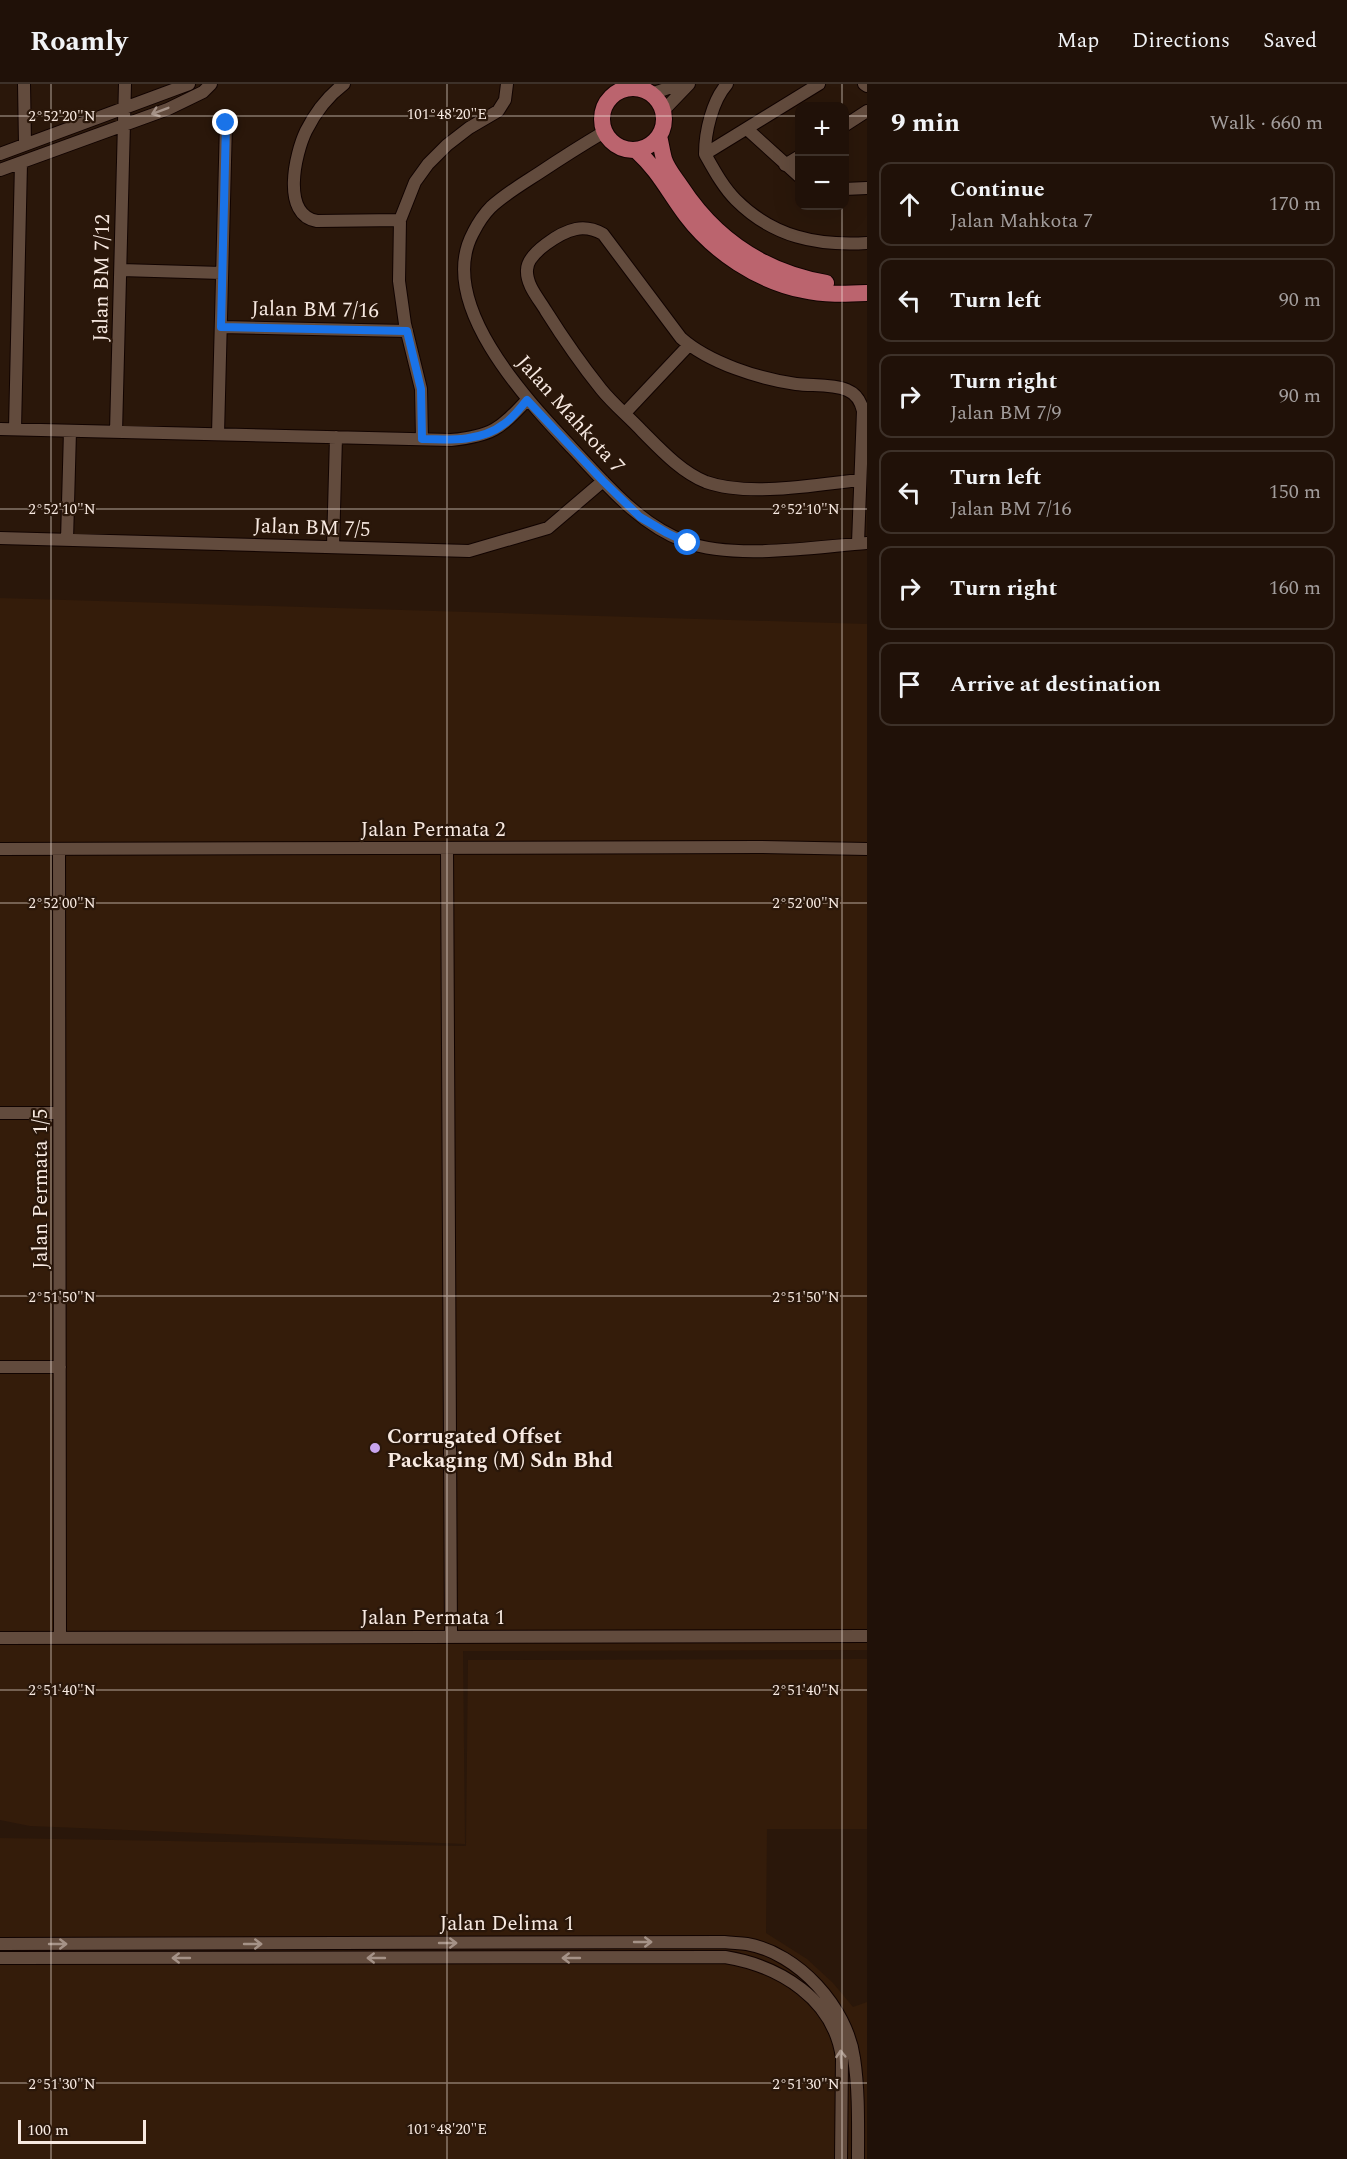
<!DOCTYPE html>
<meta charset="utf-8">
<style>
body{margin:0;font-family:Spectral,serif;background:#2d1f16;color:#f1f3f6}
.controls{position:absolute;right:18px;top:18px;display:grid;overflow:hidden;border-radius:12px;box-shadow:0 6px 24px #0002}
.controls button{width:54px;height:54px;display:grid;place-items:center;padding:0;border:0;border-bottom:2px solid #3d3129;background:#201108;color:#f1f3f6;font:30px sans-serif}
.scale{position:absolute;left:18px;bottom:15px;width:128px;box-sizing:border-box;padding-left:6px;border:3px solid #f7e9e1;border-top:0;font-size:16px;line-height:21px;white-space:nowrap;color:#f7e9e1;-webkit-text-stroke:4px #2a170a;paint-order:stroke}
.stop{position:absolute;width:18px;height:18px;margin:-14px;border:4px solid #1a73e8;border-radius:50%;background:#fff}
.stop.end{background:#1a73e8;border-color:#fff;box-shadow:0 2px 6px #0008}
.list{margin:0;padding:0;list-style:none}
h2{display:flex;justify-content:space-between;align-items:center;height:78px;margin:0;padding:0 24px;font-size:26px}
h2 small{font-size:20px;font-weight:400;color:#a29d9c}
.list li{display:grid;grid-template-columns:39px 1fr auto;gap:18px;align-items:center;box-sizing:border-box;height:84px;margin:0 12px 12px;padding:0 12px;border:2px solid #3d3129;border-radius:12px}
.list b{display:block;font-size:22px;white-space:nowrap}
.list p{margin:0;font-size:20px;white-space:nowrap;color:#a29d9c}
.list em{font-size:20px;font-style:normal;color:#a29d9c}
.icon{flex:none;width:33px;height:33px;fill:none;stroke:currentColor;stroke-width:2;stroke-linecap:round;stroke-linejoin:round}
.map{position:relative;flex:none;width:867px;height:2075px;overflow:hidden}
header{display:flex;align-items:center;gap:36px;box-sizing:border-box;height:84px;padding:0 30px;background:#201108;border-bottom:2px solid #3d3129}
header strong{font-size:28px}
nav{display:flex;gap:33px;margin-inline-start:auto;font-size:21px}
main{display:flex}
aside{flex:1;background:#201108}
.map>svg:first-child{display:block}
.built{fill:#341c0a}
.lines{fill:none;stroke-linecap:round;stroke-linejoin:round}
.minor-casing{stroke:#110300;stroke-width:14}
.major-casing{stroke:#110300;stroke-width:18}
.minor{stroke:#624b3d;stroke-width:12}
.major{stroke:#bb646e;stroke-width:16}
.oneway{stroke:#a59287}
.route{stroke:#1a73e8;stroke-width:8}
.ticks{fill:none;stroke:#f7e9e1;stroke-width:1.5;stroke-opacity:0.45}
.poi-dot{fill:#c9a5ee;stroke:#2a170a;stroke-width:2}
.labels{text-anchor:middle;stroke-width:4.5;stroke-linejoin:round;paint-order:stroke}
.street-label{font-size:21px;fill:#f7e9e1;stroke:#2a170a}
.poi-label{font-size:21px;font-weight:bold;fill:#f7e9e1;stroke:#2a170a;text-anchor:start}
.ticks-label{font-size:15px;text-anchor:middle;fill:#f7e9e1;stroke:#2a170a;stroke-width:4.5;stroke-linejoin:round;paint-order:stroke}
</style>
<header>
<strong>Roamly</strong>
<nav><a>Map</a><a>Directions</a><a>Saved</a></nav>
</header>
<main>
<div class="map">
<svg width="867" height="2075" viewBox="0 0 867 2075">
<rect width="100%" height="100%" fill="#2a170a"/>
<!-- built -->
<path class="built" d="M0,514l867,26v1026l-404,1 2,193 -435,-18 -30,-6z
M867,1575v170h-100l-1,104 41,26 26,24 20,24 14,-5v157h-867v-321l466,8 2,-186z"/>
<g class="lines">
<defs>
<path id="minor" d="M24,0l1,60
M344,0c-16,12 -29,29 -38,47 -11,23 -25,84 11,90l83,-1
M864,0l3,2
M651,10l29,-10
M663,27l26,-27
M844,42l23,-15
M747,45l53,48
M604,48c-22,13 -44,27 -65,41 -17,11 -34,21 -48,34 -7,7 -14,18 -18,26 -38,71 55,168 99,215 34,36 66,76 114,94 49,18 129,5 181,1
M0,70l189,-70
M705,70c9,16 18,33 31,46 37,37 81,46 131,43
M705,70l114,-70
M705,70c0,-22 7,-53 22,-70
M785,81l15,-9
M0,86l168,-61 35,-17 8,-8
M844,105l23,-1
M121,186l101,3
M221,243l186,4
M625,329l64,-68
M0,345l451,11c41,-4 49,-11 76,-40
M15,345l6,-266
M116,348l9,-348
M218,350l8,-311
M422,355l-1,-50 -16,-65 -6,-43 1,-61 15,-38 13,-18 19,-19 22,-17 29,-17 7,-11 2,-16
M0,454l469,13 79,-23 55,-47
M67,456l3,-109
M858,459l5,-132c-2,-9 -6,-17 -16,-21 -15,-6 -35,-4 -51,-6 -36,-5 -87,-21 -115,-46l-78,-104c-9,-5 -17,-7 -27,-5 -15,3 -49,24 -49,41 -1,15 12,29 19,41 17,27 35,53 55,78 12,15 28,28 41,42 18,18 39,41 64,51 42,15 109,3 153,-2
M333,463l3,-110
M447,764l4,789
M0,765l759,-2 108,2
M59,765l1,789
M0,1029h59
M0,1283h60
M0,1554l867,-2
M0,1860l724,-2c8,1 15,1 23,2 51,9 100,63 107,114 5,33 4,68 4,101
M0,1874l725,-1c55,9 109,42 117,101l-1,101"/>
<path id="major" d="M602 35a31 31 0 1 1 62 0a31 31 0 1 1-62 0Z
M659,52c2,8 3,16 5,23 3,10 11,19 17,28 34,52 83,85 145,96
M636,66c23,21 32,41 50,65 28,37 72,66 117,75 21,5 43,4 64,3"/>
</defs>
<!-- minor casing -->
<use href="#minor" class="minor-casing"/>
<!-- major casing -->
<use href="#major" class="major-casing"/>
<!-- minor -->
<use href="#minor" class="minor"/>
<!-- major -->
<use href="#major" class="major"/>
</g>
<!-- one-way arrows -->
<defs><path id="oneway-shaft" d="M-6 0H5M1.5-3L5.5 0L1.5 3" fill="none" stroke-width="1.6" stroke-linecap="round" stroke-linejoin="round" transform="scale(1.5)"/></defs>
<g class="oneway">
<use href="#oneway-shaft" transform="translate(160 27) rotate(159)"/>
<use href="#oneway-shaft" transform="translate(643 1858)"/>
<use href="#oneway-shaft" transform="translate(448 1859)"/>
<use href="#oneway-shaft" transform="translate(58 1860)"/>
<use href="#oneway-shaft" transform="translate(253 1860)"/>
<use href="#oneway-shaft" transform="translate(181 1874) rotate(180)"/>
<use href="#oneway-shaft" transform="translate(376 1874) rotate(180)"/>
<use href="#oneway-shaft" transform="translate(571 1874) rotate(180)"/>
<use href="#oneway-shaft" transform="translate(841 1975) rotate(-93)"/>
</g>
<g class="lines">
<!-- route -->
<path class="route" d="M226,39l-5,204 186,4 14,58 1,50c27,1 59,3 82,-15 9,-6 16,-16 23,-24l76,81 37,36 27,16 21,10"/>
</g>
<!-- ticks -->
<path class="ticks" d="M51,0v2075M447,0v2075M842,0v22M0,32h800M844,32h23M842,122v1953M0,425h867M0,819h867M0,1212h867M0,1606h867M0,1999h867"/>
<!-- markers -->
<circle class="poi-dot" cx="375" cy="1364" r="6"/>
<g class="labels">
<!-- street labels -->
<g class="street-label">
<text transform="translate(101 194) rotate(-89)" y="7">Jalan BM 7/12</text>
<text transform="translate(315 225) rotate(1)" y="7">Jalan BM 7/16</text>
<text transform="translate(571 330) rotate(48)" y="7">Jalan Mahkota 7</text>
<text transform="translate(312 443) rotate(2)" y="7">Jalan BM 7/5</text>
<text x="433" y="752">Jalan Permata 2</text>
<text transform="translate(40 1105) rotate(-90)" y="7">Jalan Permata 1/5</text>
<text x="433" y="1540">Jalan Permata 1</text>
<text x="507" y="1846">Jalan Delima 1</text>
</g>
<!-- poi labels -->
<g class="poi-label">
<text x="387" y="1359">Corrugated Offset<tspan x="387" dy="24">Packaging (M) Sdn Bhd</tspan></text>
</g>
</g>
<g class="ticks-label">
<text x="447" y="35">101°48'20"E</text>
<text x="62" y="37">2°52'20"N</text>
<text x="62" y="430">2°52'10"N</text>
<text x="806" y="430">2°52'10"N</text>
<text x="62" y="824">2°52'00"N</text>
<text x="806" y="824">2°52'00"N</text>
<text x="62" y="1218">2°51'50"N</text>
<text x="806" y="1218">2°51'50"N</text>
<text x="62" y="1611">2°51'40"N</text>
<text x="806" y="1611">2°51'40"N</text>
<text x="62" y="2005">2°51'30"N</text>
<text x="806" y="2005">2°51'30"N</text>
<text x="447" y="2050">101°48'20"E</text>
</g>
</svg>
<div class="controls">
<button>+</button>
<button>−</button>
</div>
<div class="scale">100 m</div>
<div class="stop" style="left:688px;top:459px"></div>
<div class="stop end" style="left:226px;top:39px"></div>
</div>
<aside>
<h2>9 min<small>Walk · 660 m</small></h2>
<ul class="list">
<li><svg class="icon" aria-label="ahead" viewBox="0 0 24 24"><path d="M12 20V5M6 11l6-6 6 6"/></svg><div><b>Continue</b><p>Jalan Mahkota 7</p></div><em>170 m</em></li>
<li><svg class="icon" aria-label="left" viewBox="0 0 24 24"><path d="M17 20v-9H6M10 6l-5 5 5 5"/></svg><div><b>Turn left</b></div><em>90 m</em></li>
<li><svg class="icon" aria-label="right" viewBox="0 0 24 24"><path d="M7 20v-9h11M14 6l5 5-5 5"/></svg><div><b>Turn right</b><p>Jalan BM 7/9</p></div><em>90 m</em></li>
<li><svg class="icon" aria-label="left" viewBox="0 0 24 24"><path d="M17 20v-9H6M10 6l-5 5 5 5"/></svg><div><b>Turn left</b><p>Jalan BM 7/16</p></div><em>150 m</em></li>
<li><svg class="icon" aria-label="right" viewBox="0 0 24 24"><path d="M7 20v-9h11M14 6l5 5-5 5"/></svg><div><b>Turn right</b></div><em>160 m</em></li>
<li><svg class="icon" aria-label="arrive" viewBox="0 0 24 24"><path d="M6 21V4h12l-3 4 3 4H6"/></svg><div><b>Arrive at destination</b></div></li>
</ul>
</aside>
</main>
